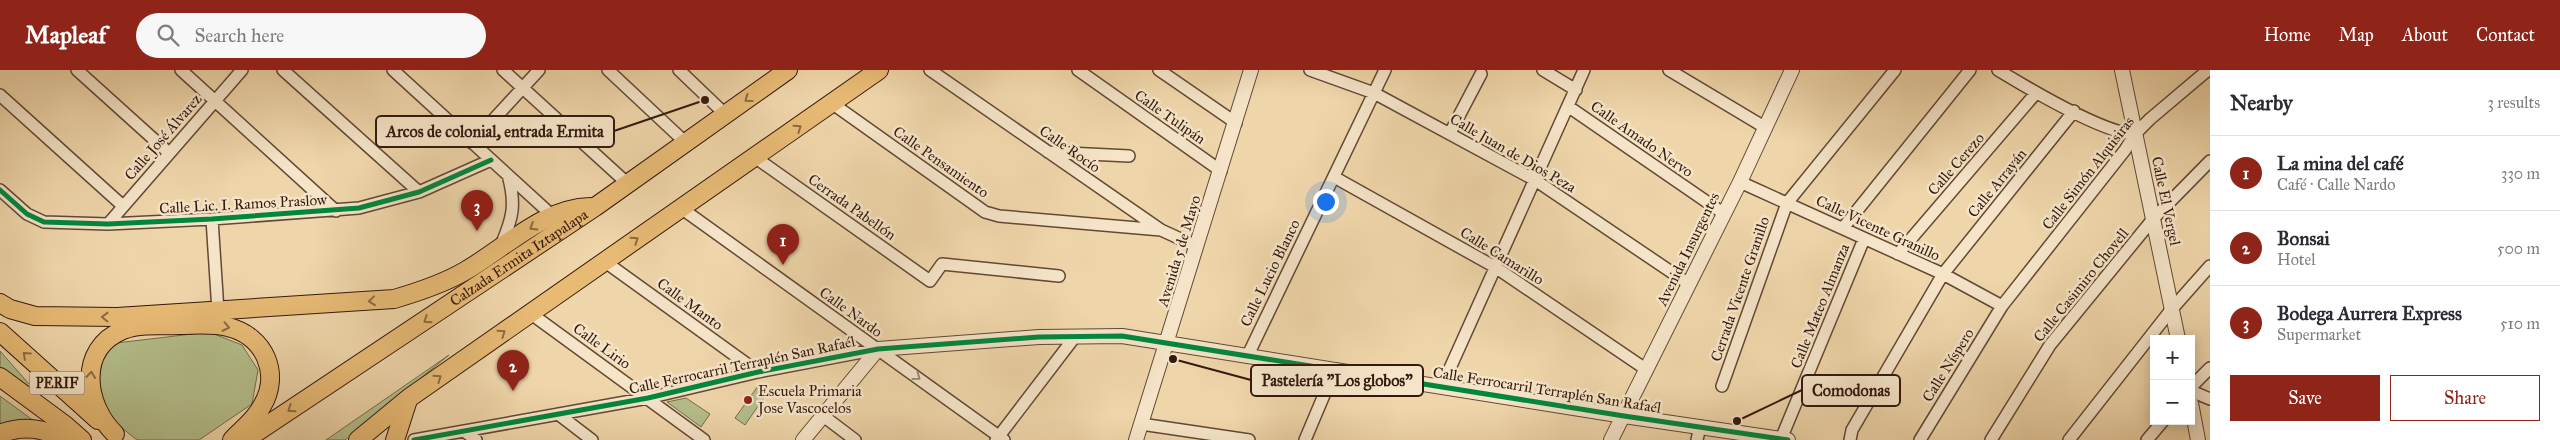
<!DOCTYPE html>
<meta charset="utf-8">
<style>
body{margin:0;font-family:"IM FELL Great Primer",serif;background:#f7f7f7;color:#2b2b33}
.controls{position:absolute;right:15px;bottom:15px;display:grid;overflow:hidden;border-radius:0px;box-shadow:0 2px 12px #0003}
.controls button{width:45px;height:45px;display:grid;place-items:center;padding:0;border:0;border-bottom:1px solid #e1e1e2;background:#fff;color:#2b2b33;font:25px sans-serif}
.you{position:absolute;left:1325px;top:131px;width:18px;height:18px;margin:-12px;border:4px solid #fff;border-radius:50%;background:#1a73e8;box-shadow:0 0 0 8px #1a73e833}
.badge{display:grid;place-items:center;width:32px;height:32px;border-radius:50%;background:#8f2418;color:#fff;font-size:16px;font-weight:700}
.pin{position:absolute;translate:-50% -41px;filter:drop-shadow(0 1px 2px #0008)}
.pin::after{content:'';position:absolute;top:26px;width:18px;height:15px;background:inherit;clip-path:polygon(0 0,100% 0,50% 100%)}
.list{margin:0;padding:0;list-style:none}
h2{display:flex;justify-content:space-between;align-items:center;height:65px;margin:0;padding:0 20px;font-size:21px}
h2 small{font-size:16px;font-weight:400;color:#7c7c81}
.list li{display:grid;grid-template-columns:32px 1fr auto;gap:15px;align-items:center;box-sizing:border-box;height:75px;padding:0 20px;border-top:1px solid #e1e1e2}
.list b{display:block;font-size:19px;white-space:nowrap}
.list p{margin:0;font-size:16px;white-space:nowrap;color:#7c7c81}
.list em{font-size:16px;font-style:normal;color:#7c7c81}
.actions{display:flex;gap:10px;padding:15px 20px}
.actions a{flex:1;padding:11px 0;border:1px solid #8f2418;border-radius:0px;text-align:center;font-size:18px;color:#8f2418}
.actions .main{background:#8f2418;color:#fff}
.icon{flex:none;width:28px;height:28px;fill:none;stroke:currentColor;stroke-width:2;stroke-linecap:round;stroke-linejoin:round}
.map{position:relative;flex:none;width:2210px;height:370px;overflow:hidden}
header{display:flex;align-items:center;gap:30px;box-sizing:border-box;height:70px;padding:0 25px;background:#8f2418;color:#fff}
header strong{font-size:24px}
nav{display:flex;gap:28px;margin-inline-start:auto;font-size:18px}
.search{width:350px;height:45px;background:#f7f7f7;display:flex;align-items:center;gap:12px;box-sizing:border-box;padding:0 18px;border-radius:28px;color:#7c7c81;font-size:19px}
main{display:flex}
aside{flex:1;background:#fff}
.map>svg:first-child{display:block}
.green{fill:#b4bf8c;stroke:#746c4d}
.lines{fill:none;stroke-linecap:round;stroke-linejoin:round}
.minor-casing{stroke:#624835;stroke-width:14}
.tertiary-casing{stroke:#624835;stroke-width:16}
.primary-casing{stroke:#33180e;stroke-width:20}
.minor{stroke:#f5e4c8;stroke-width:11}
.tertiary{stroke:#f5e4c8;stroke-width:14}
.primary{stroke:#e8bb75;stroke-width:18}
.cycleway-casing{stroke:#f5e4c8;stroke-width:8}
.cycleway{stroke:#00873e;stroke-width:5}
.oneway{stroke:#8e6a42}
.oneway2{stroke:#9e8874}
.poi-dot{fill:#8f2418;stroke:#f5e4c8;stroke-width:2}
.labels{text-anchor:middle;stroke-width:5;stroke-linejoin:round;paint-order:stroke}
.shield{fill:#f5e4c8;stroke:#6d5546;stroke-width:1}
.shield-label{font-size:14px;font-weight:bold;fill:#33180e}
.street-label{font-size:15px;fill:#33180e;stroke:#f5e4c8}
.poi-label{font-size:15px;fill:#33180e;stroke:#f5e4c8;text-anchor:start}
.leader{fill:none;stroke:#33180e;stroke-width:2}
.callout-dot{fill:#33180e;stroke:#f5e4c8;stroke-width:2}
.callout{fill:#f5e4c8;stroke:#33180e;stroke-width:2}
.callout-label{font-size:16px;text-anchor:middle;font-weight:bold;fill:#33180e}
</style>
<header>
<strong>Mapleaf</strong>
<div class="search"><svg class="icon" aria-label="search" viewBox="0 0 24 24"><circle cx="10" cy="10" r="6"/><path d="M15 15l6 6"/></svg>Search here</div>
<nav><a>Home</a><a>Map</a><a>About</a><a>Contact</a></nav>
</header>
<main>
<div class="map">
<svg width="2210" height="370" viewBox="0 0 2210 370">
<rect width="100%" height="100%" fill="#efd6aa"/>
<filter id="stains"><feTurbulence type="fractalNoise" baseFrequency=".004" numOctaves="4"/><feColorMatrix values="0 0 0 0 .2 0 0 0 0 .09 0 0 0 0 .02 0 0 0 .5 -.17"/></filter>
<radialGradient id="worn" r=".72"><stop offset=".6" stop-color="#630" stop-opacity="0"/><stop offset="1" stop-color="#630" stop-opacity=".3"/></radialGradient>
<!-- green -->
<path class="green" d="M209,262l33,13 16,25 -6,34 -53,36h-62l-30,-24 -8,-14 -1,-32 7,-15 11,-12z
M0,281l51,58 -51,-37z
M449,285l-104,85h-19z
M758,316l9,7 -22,32 -10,-7z
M0,326l34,25 -34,5z
M686,328l24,16 -9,13 -34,-25z"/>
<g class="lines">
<defs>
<path id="minor" d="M77,0l92,83
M181,0l155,141
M283,0l136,122
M393,0l163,149
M503,0l125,114
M608,0l78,73
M679,0l47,45
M930,0l231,160 35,16
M1078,0l143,101
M1159,0l77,53
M1310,0l64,23 161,87 154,104
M1543,0l33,20
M1669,0l97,58
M1998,0c28,17 107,64 137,64
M0,25l123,111
M833,34l152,108 14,4 162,14
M1569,37l154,106
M1450,63l31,-59
M472,73l67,-73
M1048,82l81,4
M756,88l174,123 12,-17 117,12
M1334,107l161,90 152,103
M1740,112l203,92 59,32
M0,120l27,24 17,8 64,2 104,-5 147,-11 60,-16 72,-32
M681,138l323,232
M212,149l6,92
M108,154l134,-154
M1843,158l127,-158
M501,175c12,-27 15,-41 7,-70
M1898,184l138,-161
M604,191l154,111
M530,243l174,127
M1248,285l137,-285
M1442,316l142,-316
M1722,316l65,-183 108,-133
M2191,317l19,-19
M2191,321l19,8
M558,344l34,26
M822,345l33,25
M1141,354l108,16
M464,361l12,9
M1781,369l83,-200
M414,370l234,-42 110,-26 120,-23
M996,370l78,-102
M1305,370l30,-71
M1697,370l3,-14
M1850,370l2,-10 91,-156 131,-163
M1920,370l82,-134 123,-156 10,-16 15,-15 58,-49
M1991,370l59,-95 103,-126 57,-58
M2069,370l102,-130 39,-44
M2147,370l16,-19"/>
<path id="tertiary" d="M2122,0l56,269
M2191,333l7,37
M803,370l75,-91 161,-12 83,-1 502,80 164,24
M1136,370l115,-370
M1611,370l129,-258 52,-112"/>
<g id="primary">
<path d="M0,233l10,6 25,7 82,1 277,-18c24,-7 49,-15 71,-28 39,-22 78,-63 125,-64"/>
<path d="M0,262l98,88"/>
<path d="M0,307l65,48 17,15"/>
<path d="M0,364c22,-9 45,-6 65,6"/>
<path d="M115,364c-30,-29 -38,-85 8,-104 17,-7 38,-4 56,-5 16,0 34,-2 49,2 37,9 53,47 34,79 -7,14 -20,23 -30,34"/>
<path id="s1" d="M245,370l350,-233 193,-137"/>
<path d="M358,370l51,-42 470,-328"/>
<path d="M395,370l13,-40"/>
</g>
</defs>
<!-- minor casing -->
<use href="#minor" class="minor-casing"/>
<!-- tertiary casing -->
<use href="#tertiary" class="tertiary-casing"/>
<!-- primary casing -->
<use href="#primary" class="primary-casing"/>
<!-- minor -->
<use href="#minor" class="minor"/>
<!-- tertiary -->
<use href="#tertiary" class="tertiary"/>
<!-- primary -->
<use href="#primary" class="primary"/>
<defs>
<path id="cycleway" d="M0,120l27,24 17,8 64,2 104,-5 147,-11 60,-16 72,-32
M414,370l234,-42 110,-26 120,-23 161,-12 83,-1 502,80 164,24"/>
</defs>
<!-- cycleway casing -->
<use href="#cycleway" class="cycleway-casing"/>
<!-- cycleway -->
<use href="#cycleway" class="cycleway"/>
</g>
<!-- one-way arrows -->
<defs><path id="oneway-chevron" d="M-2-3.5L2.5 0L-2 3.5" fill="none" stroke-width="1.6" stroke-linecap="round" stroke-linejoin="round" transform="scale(1.25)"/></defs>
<g class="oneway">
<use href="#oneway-chevron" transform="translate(748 29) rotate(144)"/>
<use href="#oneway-chevron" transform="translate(798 58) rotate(-35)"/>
<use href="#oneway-chevron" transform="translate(533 157) rotate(148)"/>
<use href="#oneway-chevron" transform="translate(635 170) rotate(-34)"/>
<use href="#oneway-chevron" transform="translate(372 231) rotate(174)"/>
<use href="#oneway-chevron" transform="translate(105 247) rotate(-179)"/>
<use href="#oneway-chevron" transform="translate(427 250) rotate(146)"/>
<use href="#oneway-chevron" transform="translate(226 257) rotate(12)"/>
<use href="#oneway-chevron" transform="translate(502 263) rotate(-35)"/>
<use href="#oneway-chevron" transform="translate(26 285) rotate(-138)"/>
<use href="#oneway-chevron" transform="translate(91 305) rotate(-84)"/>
<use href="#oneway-chevron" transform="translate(438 308) rotate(-35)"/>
<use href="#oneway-chevron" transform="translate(291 339) rotate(146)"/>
</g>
<use class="oneway2" href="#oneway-chevron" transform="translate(917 307) rotate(36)"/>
<!-- markers -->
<circle class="poi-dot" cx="748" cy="330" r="5"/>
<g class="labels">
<!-- shield labels -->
<rect class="shield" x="29.5" y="301.5" width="55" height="23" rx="4"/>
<g class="shield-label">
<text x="57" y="318">PERIF</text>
</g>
<!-- street labels -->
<g class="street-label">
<text transform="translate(1170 47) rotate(35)" y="5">Calle Tulipán</text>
<text transform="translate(163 67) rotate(-49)" y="5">Calle José Álvarez</text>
<text transform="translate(1642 69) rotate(35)" y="5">Calle Amado Nervo</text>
<text transform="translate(1070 79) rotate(35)" y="5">Calle Rocío</text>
<text transform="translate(1513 83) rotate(30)" y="5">Calle Juan de Dios Peza</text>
<text transform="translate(941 92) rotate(35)" y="5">Calle Pensamiento</text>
<text transform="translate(1956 94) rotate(-49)" y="5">Calle Cerezo</text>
<text transform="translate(2088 103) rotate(-52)" y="5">Calle Simón Alquisiras</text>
<text transform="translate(1997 113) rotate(-51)" y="5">Calle Arrayán</text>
<text transform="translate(2166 131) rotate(78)" y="5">Calle El Vergel</text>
<text transform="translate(243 134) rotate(-3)" y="5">Calle Lic. I. Ramos Praslow</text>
<text transform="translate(852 137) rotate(35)" y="5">Cerrada Pabellón</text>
<text transform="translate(1878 158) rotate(25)" y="5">Calle Vicente Granillo</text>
<text transform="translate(1688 179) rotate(-64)" y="5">Avenida Insurgentes</text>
<text transform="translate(1179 181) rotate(-73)" y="5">Avenida 5 de Mayo</text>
<text transform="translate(1502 186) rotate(32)" y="5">Calle Camarillo</text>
<text dy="5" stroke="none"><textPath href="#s1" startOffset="329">Calzada Ermita Iztapalapa</textPath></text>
<text transform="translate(1270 203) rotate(-64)" y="5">Calle Lucio Blanco</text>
<text transform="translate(2081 215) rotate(-51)" y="5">Calle Casimiro Chovell</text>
<text transform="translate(1740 219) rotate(-71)" y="5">Cerrada Vicente Granillo</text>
<text transform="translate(690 234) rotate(36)" y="5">Calle Manto</text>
<text transform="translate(1820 236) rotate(-68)" y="5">Calle Mateo Almanza</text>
<text transform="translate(851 242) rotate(36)" y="5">Calle Nardo</text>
<text transform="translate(602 276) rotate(36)" y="5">Calle Lirio</text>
<text transform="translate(742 295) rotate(-12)" y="5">Calle Ferrocarril Terraplén San Rafaél</text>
<text transform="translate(1948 295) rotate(-58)" y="5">Calle Níspero</text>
<text transform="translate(1547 320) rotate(9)" y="5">Calle Ferrocarril Terraplén San Rafaél</text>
</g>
<!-- poi labels -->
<g class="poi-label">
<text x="758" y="326">Escuela Primaria<tspan x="758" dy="17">Jose Vascocelos</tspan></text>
</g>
</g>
<!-- callouts -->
<path class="leader" d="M705 30L614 61M1173 289L1251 310M1737 351L1802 320"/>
<g class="callout-dot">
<circle cx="705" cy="30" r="5"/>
<circle cx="1173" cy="289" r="5"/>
<circle cx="1737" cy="351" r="5"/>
</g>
<g class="callout">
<rect x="376" y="46" width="238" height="31" rx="5"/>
<rect x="1251" y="295" width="172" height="31" rx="5"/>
<rect x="1802" y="305" width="98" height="31" rx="5"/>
</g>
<g class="callout-label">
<text x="495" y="67">Arcos de colonial, entrada Ermita</text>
<text x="1337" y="316">Pastelería "Los globos"</text>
<text x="1851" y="326">Comodonas</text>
</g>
<rect width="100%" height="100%" filter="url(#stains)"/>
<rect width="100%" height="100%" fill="url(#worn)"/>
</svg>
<div class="controls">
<button>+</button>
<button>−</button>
</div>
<div class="you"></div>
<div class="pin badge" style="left:783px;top:195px">1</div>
<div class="pin badge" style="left:513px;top:321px">2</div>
<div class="pin badge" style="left:477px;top:161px">3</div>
</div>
<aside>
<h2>Nearby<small>3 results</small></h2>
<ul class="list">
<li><span class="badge">1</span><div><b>La mina del café</b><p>Café · Calle Nardo</p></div><em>330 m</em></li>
<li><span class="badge">2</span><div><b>Bonsai</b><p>Hotel</p></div><em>500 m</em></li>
<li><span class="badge">3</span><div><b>Bodega Aurrera Express</b><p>Supermarket</p></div><em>510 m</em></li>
</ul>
<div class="actions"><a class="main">Save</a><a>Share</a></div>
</aside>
</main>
